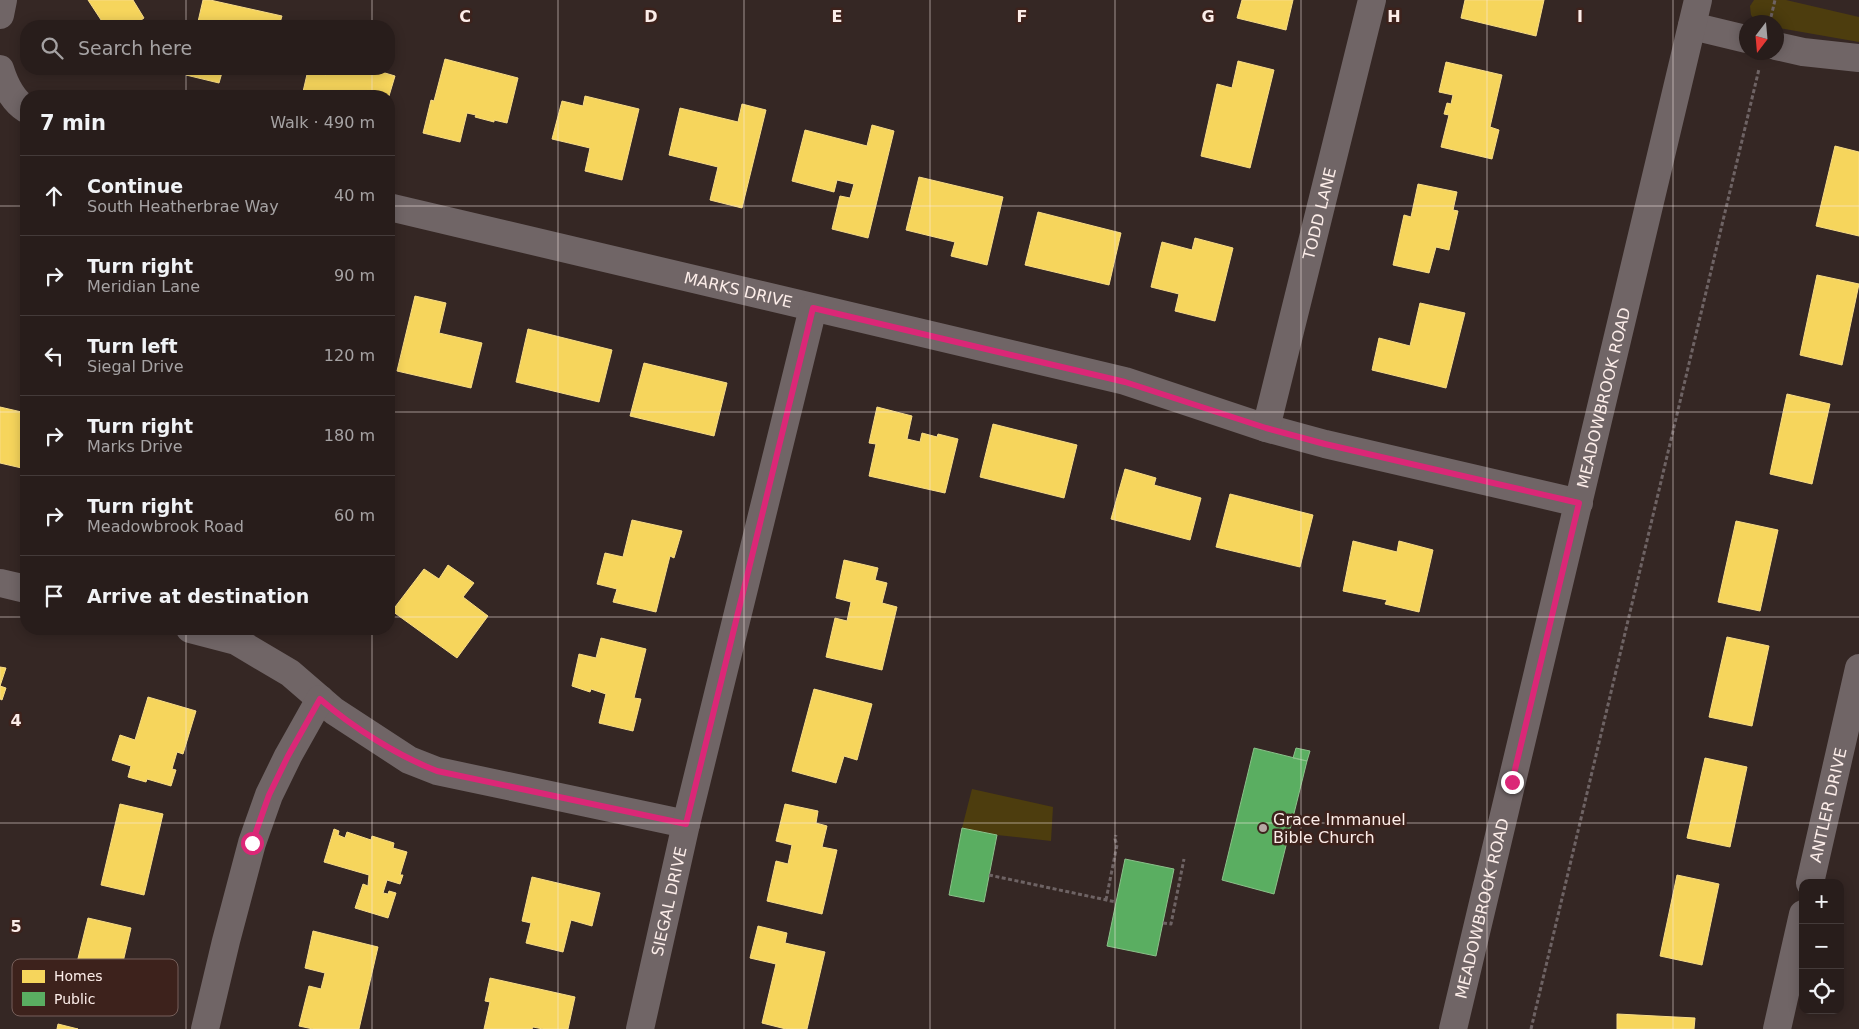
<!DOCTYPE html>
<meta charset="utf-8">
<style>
body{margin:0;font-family:"DejaVu Sans",sans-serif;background:#302624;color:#f1f3f6}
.controls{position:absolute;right:15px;bottom:15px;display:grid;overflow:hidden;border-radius:10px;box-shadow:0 2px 12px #0003}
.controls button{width:45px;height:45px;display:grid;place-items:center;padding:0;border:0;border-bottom:1px solid #443b3a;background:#281d1b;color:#f1f3f6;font:25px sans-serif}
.compass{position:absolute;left:1739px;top:15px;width:45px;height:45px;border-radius:50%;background:#281d1b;box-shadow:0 2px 12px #0003;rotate:196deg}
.stop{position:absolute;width:15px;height:15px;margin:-11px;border:4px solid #db2777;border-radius:50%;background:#fff}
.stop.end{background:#db2777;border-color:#fff;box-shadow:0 1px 5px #0008}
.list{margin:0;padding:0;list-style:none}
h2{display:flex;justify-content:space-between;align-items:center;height:65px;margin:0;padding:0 20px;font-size:21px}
h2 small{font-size:16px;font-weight:400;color:#a5a2a3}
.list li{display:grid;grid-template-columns:32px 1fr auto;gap:15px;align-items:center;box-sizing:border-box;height:80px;padding:0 20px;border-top:1px solid #443b3a}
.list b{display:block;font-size:19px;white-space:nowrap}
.list p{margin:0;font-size:16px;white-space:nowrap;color:#a5a2a3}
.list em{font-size:16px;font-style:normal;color:#a5a2a3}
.icon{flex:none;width:28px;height:28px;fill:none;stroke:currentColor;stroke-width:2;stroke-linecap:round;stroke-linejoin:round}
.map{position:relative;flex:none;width:1859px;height:1029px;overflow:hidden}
.search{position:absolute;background:#281d1b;box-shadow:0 2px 12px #0003;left:20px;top:20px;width:375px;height:55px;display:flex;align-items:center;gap:12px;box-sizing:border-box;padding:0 18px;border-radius:20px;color:#a5a2a3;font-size:19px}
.panel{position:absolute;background:#281d1b;box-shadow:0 2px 12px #0003;left:20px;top:90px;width:375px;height:545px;border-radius:20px}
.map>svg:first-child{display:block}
.green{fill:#4d3d0e}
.homes{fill:#f6d55c;stroke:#f8dc86}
.public{fill:#5aae61;stroke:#8bc18a}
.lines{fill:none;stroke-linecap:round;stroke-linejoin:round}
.path{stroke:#6e6364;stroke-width:3;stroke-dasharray:4 2.5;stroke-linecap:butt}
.minor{stroke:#706566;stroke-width:28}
.tertiary{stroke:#706566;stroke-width:28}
.route{stroke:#db2777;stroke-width:6}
.grid{fill:none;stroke:#fcede9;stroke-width:1;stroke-opacity:0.55}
.poi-dot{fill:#b6a8a4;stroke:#3d221c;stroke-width:2}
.labels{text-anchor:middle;stroke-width:5;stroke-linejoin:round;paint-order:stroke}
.street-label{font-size:16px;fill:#fcede9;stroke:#3d221c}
.poi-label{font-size:16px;fill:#fcede9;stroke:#3d221c;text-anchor:start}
.key{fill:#3d221c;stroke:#765f5a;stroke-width:1}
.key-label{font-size:14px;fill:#fcede9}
.grid-label{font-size:16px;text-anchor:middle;font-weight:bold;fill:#fcede9;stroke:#3d221c;stroke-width:5;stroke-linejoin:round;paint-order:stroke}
</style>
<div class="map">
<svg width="1859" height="1029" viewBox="0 0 1859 1029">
<rect width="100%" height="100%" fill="#352724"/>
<!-- green -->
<path class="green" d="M1754,0h32l73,17v25l-80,-14 -2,-1 -1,-5h-19l-6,-7 -1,-9z
M972,789l81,18 -2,34 -54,-6 -35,-7z"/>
<!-- homes -->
<path class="homes" d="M88,0h45l11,18 -7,5 3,3h-35z
M203,0h7l72,16 -3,10h-82z
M1242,0h51l-7,30 -49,-12z
M1465,0h79l-8,36 -75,-18z
M445,59l73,19 -11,45 -13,-3v2l-19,-5 1,-2 -9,-2 -7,29 -37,-9 8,-33 3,1z
M1238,61l36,9 -24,98 -49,-12 16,-72 15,4z
M1446,62l56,13 -12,52 9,3 -7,29 -51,-12 8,-32 -5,-1 3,-11 4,1 2,-9 -14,-3z
M188,69h35l-4,14 -33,-8z
M328,69h31l15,4 1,-3 20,6 -6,20h-87l6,-26 18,5z
M585,96l54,13 -17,71 -37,-9 5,-23 -38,-9 10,-38 21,5z
M742,104l24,6 -24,98 -32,-8 8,-33 -49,-12 11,-47 58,14z
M872,125l22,6 -26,107 -36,-9 8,-33 10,2 4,-14 -17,-4 -3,12 -42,-11 13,-51 62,16z
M1835,146l24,6v84l-43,-10z
M919,177l84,20 -16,68 -36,-9 4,-14 -49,-12z
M1418,184l39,8 -4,18 5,1 -9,39 -13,-3 -7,26 -36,-8 11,-50 7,2z
M1038,212l83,21 -12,52 -84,-20z
M1195,238l38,10 -18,73 -40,-10 4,-17 -28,-7 11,-45 30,8z
M1817,275l42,9 -17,81 -42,-10z
M415,296l31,7 -7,30 43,10 -11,45 -74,-17z
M1420,303l45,10 -19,75 -74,-18 7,-32 31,8z
M528,329l84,21 -13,52 -83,-20z
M644,363l83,20 -13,53 -84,-20z
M1787,394l43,10 -18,80 -42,-10z
M0,407l26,6v56l-26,-6z
M877,407l35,9 -5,23 13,3 2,-9 15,4 1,-3 20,5 -13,54 -76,-17 7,-32 -7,-1z
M993,424l84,21 -13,53 -84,-21z
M1125,469l31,9 -2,7 47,13 -11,42 -79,-21z
M1230,494l83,21 -13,52 -84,-20z
M632,520l50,11 -8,27 -4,-2 -14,56 -43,-10 4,-13 -20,-5 8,-31 18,4z
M1736,521l42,9 -18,81 -42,-9z
M1353,541l44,11 2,-11 34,9 -14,62 -34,-8 2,-4 -44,-9z
M844,560l34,8 -3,12 12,3 -5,20 15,4 -15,63 -56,-13 9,-39 12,3 4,-19 -15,-4z
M448,565l26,18 -11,14 25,19 -31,42 -65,-47 32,-42 15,10z
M1727,637l42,9 -17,80 -43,-9z
M601,638l45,11 -12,49 7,1 -8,32 -34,-8 7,-29 -15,-5 -1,3 -18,-6 7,-32 17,4z
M0,667l6,1 -6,18 6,2 -4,12 -2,-1z
M814,689l58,15 -15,56 -13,-4 -8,27 -44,-12z
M148,697l48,14 -13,43 -6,-2 -5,17 4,1 -5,16 -24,-7 -1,3 -18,-5 3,-11 -19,-6 8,-25 15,5z
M1705,758l42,9 -17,80 -43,-9z
M120,804l43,10 -19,81 -43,-10z
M785,804l33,7 -2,12 11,3 -5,21 15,3 -15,64 -55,-13 9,-40 12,3 4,-19 -16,-4z
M334,829l5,2 -1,4 7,3 2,-6 24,8 1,-4 22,7 -1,5 14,4 -7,23h3l-3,9 -13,-4 -4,13 5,1 1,-3 7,2 -8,25 -33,-10 8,-24 5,2 1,-11 -45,-13z
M1677,875l42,9 -17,81 -42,-9z
M532,877l68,16 -8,33 -21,-6 -8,32 -37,-9 5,-20 -9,-2z
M88,918l43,10 -19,81 -44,-10z
M758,926l29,7 -2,10 40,9 -18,77h-21l-24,-6 14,-59 -26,-6z
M313,931l65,16 -19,82h-46l-14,-3 10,-40 12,3 4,-16 -20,-5z
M490,978l85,19 -7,32h-25l-10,-2 -1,2h-48l6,-27 -5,-1z
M1617,1014l78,4 -1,11h-77z
M58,1024l20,5h-21z"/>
<!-- public -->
<path class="public" d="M1254,748l53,13 -33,133 -52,-14z
M1296,748l14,3 -3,10 -14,-3z
M962,828l35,7 -13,67 -35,-7z
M1125,859l49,10 -18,87 -49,-10z"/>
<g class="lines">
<!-- path -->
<path class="path" d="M1771,17l4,-17
M989,875l127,27
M1106,900l11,-55 -2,-6 1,-4
M1163,923l8,1 13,-65
M1531,1029l228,-960"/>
<!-- minor -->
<g class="minor">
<path d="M0,15l3,-15"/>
<path d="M1692,26l54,13"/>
<path d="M1776,46l27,6 56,6"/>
<path d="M0,69c5,16 12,31 26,40"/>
<path id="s1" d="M389,207l736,174 141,47 59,16 254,59"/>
<path id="s2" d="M1266,428l106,-428"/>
<path d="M0,583l26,6"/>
<path d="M190,629l46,12 54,32 44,38 75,49 28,11 249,53"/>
<path id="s3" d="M1810,883l49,-215"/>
<path d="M205,1029l21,-88 26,-98 17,-48 19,-39 32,-57"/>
<path id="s4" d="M640,1029l46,-205 127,-516"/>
<path d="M1777,1029l26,-115"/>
</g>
<!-- tertiary -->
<path class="tertiary" id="s5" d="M1453,1029l245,-1029"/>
</g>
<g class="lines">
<!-- route -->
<path class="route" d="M252,843l17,-48 19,-39 32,-57c32,28 78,57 117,72l249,53 127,-516 312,74 141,46 59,16 254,59 -67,279"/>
</g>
<!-- grid -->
<path class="grid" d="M186,0v26M372,0v26M558,0v1029M744,0v1029M930,0v1029M1115,0v1029M1301,0v1029M1487,0v1029M1673,0v1029M186,69v27M372,69v27M0,206h26M389,206h1470M0,412h26M389,412h1470M0,617h26M389,617h1470M186,629v400M372,629v400M0,823h1859"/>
<!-- markers -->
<circle class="poi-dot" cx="1263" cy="828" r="5"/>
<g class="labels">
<!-- street labels -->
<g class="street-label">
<text dy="6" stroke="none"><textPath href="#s2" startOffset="221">TODD LANE</textPath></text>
<text dy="6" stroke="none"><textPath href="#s1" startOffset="359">MARKS DRIVE</textPath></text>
<text dy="6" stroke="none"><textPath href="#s5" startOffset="649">MEADOWBROOK ROAD</textPath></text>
<text dy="6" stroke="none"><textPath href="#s3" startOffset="80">ANTLER DRIVE</textPath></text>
<text dy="6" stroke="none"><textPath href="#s4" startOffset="131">SIEGAL DRIVE</textPath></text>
<text dy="6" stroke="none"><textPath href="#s5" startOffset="124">MEADOWBROOK ROAD</textPath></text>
</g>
<!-- poi labels -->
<g class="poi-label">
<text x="1273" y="825">Grace Immanuel<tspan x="1273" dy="18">Bible Church</tspan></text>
</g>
</g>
<!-- legend -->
<rect x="12" y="959" width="166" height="57" rx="8" class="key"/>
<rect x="22" y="970" width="23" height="13" fill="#f6d55c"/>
<rect x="22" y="992" width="23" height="14" fill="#5aae61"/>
<g class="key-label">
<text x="54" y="981">Homes</text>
<text x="54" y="1004">Public</text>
</g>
<g class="grid-label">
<text x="465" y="22">C</text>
<text x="651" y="22">D</text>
<text x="837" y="22">E</text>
<text x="1022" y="22">F</text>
<text x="1208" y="22">G</text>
<text x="1394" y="22">H</text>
<text x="1580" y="22">I</text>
<text x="16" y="726">4</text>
<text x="16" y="932">5</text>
</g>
</svg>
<div class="controls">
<button>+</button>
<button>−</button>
<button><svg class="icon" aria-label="locate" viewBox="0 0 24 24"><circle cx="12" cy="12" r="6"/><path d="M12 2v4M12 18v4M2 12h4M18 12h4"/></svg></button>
</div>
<svg class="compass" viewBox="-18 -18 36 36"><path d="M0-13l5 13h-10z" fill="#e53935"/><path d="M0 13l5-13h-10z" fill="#a5a2a3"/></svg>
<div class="stop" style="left:252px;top:843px"></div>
<div class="stop end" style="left:1512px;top:782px"></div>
<div class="search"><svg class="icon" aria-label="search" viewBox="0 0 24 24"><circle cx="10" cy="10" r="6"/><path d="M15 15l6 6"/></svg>Search here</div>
<section class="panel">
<h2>7 min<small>Walk · 490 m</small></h2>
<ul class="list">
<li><svg class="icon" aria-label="ahead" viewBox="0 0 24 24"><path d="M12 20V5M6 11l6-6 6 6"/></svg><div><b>Continue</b><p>South Heatherbrae Way</p></div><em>40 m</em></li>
<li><svg class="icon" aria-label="right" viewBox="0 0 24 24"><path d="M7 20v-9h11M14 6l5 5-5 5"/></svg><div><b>Turn right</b><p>Meridian Lane</p></div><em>90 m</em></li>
<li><svg class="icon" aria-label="left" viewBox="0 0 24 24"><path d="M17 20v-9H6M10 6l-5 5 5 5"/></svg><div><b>Turn left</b><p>Siegal Drive</p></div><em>120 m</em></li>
<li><svg class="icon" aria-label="right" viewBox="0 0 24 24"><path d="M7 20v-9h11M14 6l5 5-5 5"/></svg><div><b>Turn right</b><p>Marks Drive</p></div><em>180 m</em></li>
<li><svg class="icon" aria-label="right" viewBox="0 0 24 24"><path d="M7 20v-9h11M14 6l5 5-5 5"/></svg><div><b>Turn right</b><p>Meadowbrook Road</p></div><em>60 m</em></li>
<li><svg class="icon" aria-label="arrive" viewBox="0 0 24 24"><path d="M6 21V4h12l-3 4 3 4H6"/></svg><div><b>Arrive at destination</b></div></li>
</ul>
</section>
</div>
